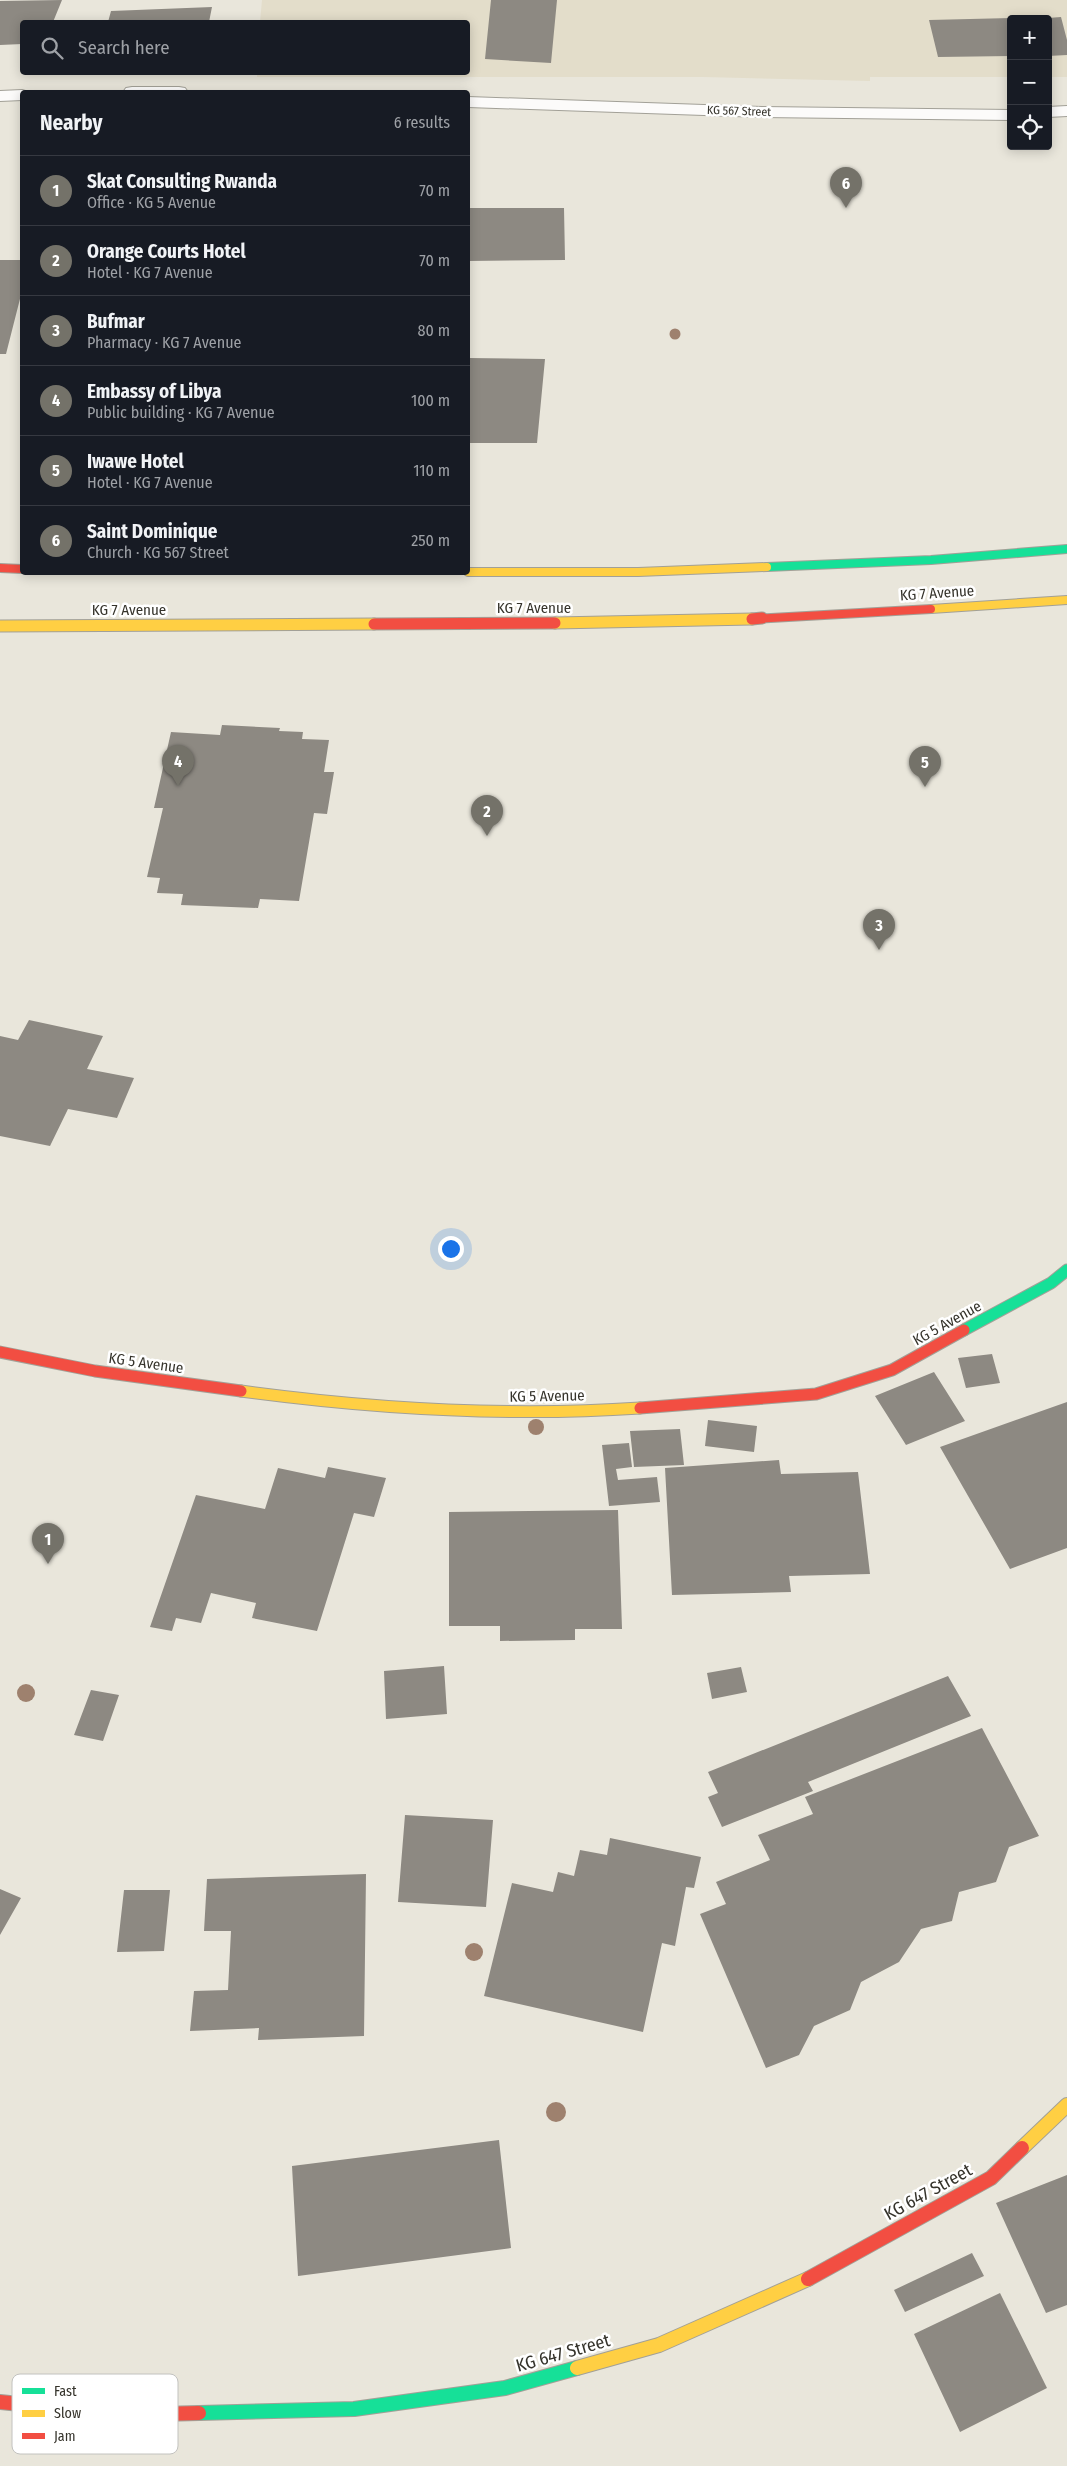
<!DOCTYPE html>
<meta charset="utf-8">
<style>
body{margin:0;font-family:"Fira Sans Condensed",sans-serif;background:#20242c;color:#f1f3f6}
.controls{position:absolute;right:15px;top:15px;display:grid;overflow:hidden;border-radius:5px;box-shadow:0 2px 12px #0003}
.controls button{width:45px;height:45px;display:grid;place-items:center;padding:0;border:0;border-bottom:1px solid #363941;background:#171b24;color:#f1f3f6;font:25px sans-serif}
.you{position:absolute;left:450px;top:1248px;width:18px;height:18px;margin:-12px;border:4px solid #fff;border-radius:50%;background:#1a73e8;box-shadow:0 0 0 8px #1a73e833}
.badge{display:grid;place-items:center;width:32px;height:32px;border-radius:50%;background:#747269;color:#fff;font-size:16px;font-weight:700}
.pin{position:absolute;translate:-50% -41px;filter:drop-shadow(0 1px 2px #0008)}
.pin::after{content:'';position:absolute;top:26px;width:18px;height:15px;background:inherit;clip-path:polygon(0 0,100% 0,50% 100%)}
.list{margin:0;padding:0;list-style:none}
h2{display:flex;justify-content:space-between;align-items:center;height:65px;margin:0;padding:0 20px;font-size:21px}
h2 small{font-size:16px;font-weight:400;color:#9ea1a6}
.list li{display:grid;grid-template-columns:32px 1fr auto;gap:15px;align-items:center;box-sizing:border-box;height:70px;padding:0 20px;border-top:1px solid #363941}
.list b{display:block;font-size:19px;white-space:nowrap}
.list p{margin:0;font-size:16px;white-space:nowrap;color:#9ea1a6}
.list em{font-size:16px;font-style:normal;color:#9ea1a6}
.icon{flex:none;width:28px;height:28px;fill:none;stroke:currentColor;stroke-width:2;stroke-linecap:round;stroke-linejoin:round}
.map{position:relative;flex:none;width:1067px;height:2466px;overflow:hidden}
.search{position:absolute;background:#171b24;box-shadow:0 2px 12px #0003;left:20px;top:20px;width:450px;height:55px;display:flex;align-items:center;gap:12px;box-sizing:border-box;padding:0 18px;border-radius:5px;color:#9ea1a6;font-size:19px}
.panel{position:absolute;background:#171b24;box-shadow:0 2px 12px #0003;left:20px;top:90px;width:450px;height:485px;border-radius:5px}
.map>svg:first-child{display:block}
.built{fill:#e3ddca}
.building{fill:#8d8982}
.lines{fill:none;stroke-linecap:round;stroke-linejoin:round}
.street-casing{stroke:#a2a097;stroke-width:2}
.fast-far2-casing{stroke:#a2a097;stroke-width:10}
.fast-far1-casing{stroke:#a2a097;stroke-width:13}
.fast-casing{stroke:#a2a097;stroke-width:16}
.slow-far2-casing{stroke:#a2a097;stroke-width:10}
.slow-far1-casing{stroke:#a2a097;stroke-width:13}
.slow-casing{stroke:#a2a097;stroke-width:16}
.jam-far2-casing{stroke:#a2a097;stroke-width:10}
.jam-far1-casing{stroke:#a2a097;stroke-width:13}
.jam-casing{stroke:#a2a097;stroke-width:16}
.street{fill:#fcfbfa;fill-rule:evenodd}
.fast-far2{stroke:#16e098;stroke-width:8}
.fast-far1{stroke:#16e098;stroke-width:11}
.fast{stroke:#16e098;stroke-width:14}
.slow-far2{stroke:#ffcf43;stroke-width:8}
.slow-far1{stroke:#ffcf43;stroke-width:11}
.slow{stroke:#ffcf43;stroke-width:14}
.jam-far2{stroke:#f24e42;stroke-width:8}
.jam-far1{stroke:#f24e42;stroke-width:11}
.jam{stroke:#f24e42;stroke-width:14}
.tree{fill:#9e816e}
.labels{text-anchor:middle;stroke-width:5;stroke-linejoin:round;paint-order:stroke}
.far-street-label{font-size:12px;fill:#35332b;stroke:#fff}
.street-label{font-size:15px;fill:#35332b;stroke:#fff}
.near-street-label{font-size:18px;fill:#35332b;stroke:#fff}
.key{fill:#fff;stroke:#c2c2bf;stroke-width:1}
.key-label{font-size:14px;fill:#35332b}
</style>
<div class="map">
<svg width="1067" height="2466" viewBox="0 0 1067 2466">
<rect width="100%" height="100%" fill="#e9e6db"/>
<!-- built -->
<path class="built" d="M262,0h805v77h-19v-58h-37v58h-141v4l-167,-4h-446v-5h211v-50h-208z"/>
<!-- building -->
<path class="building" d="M62,0l-9,22h-31v22l-22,1v-44z
M491,0h66l-6,63 -66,-4z
M212,7l-3,15h-101l3,-11z
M1061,17l6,23v15l-19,1v-38z
M1011,18v38l-73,1 -9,-37z
M468,208h96l1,52 -97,1z
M0,260h22v31l-16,63h-6z
M468,358l77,1 -8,84h-69z
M222,725l58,3 -1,3 24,1 -1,7 27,1 -5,32h10l-7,42 -13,-1 -15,88 -39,-2 -2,9 -77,-3 2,-11 -26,-1 3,-15 -13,-1 16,-69h-9l17,-76 49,3z
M29,1020l74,16 -16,33 47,9 -17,40 -49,-9 -18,37 -50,-10v-100l18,4z
M992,1354l8,29 -34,5 -8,-30z
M934,1372l31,49 -59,24 -31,-49z
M1067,1402v146l-57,21 -70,-122z
M708,1420l49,6 -3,26 -49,-6z
M680,1429l4,36 -50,2 -4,-36z
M629,1443l3,24 -16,2 2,11 39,-3 3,25 -51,4 -7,-61z
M779,1460l2,14 77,-2 12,102 -81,2 2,16 -119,3 -7,-127z
M328,1467l58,11 -12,39 -20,-4 -37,118 -65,-13 4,-15 -45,-10 -10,30 -25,-5 -4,13 -22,-4 46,-132 69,14 13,-41 47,10z
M618,1510l4,119h-47v11l-75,1v-15h-51v-114z
M444,1666l3,48 -61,5 -2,-48z
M741,1667l6,25 -35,7 -5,-26z
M948,1676l23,40 -163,66 5,9 -91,36 -14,-30 10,-4 -10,-21z
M91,1690l28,5 -16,46 -29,-6z
M982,1728l57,108 -30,11 -13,35 -37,10 -7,29 -31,8 -22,33 -38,20 -11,28 -36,16 -15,29 -33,13 -66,-154 26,-10 -10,-22 54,-22 -12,-25 55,-21 -8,-17z
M405,1815l88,5 -7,87 -88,-5z
M610,1838l91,19 -7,31 -8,-1 -11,59 -13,-3 -19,89 -159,-36 28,-113 41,9 5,-20 16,4 6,-26 27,5z
M366,1874l-2,162 -106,4 1,-12 -69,3 4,-40 34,-1 3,-59h-27l3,-52z
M0,1889l21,9 -21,37z
M124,1890h46l-6,61 -47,1z
M499,2140l12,108 -213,28 -6,-110z
M1067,2175v130l-21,8 -50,-110z
M972,2253l12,23 -79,36 -11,-22z
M1000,2293l47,95 -87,44 -46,-98z"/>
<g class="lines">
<defs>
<path id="street" d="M132,87h47l6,1 3,4h-65l3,-4z
M22,90l7,2h-7v8l-22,1v-10z
M468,97l294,10 249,3v10l-249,-3 -294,-10z
M1067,106v10l-19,1v-10z"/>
<path id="fast-far2" d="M767,567l164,-7 136,-11"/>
<path id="fast-far1" d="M964,1330l87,-47 16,-13"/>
<path id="fast" d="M199,2413l155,-4 151,-21 72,-20"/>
<path id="slow-far2" d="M468,572h170l129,-5
M931,609l136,-9
M717,620l35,-1"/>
<path id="slow-far1" d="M555,623l197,-4
M0,626l374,-2
M241,1391c133,18 265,26 399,17"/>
<path id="slow" d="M1022,2148l45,-43
M577,2368l82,-23 149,-66"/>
<path id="jam-far2" d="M0,568l22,1
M752,619l179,-10"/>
<path id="jam-far1" d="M752,619l10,-1
M374,624l181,-1
M0,1352l95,19 146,20
M640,1408l176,-14 76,-24 72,-40"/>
<path id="jam" d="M808,2279l183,-101 31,-30
M0,2402l124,13 75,-2"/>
</defs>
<!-- street casing -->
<use href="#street" class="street-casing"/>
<!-- fast-far2 casing -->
<use href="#fast-far2" class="fast-far2-casing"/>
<!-- fast-far1 casing -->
<use href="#fast-far1" class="fast-far1-casing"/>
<!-- fast casing -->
<use href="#fast" class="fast-casing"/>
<!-- slow-far2 casing -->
<use href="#slow-far2" class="slow-far2-casing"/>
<!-- slow-far1 casing -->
<use href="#slow-far1" class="slow-far1-casing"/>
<!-- slow casing -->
<use href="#slow" class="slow-casing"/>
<!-- jam-far2 casing -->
<use href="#jam-far2" class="jam-far2-casing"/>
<!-- jam-far1 casing -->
<use href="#jam-far1" class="jam-far1-casing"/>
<!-- jam casing -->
<use href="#jam" class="jam-casing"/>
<!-- street -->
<use href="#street" class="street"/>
<!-- fast-far2 -->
<use href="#fast-far2" class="fast-far2"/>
<!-- fast-far1 -->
<use href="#fast-far1" class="fast-far1"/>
<!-- fast -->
<use href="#fast" class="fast"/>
<!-- slow-far2 -->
<use href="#slow-far2" class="slow-far2"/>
<!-- slow-far1 -->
<use href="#slow-far1" class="slow-far1"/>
<!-- slow -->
<use href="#slow" class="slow"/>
<!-- jam-far2 -->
<use href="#jam-far2" class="jam-far2"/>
<!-- jam-far1 -->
<use href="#jam-far1" class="jam-far1"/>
<!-- jam -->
<use href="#jam" class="jam"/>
</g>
<!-- trees -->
<g class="tree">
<circle cx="675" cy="334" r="5.5"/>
<circle cx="536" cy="1427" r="8"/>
<circle cx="26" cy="1693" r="9"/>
<circle cx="474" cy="1952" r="9"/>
<circle cx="556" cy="2112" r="10"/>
</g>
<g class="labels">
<!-- far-street labels -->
<g class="far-street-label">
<text transform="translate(739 111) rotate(2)" y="4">KG 567 Street</text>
</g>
<!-- street labels -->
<g class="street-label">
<text transform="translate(937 593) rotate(-4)" y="5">KG 7 Avenue</text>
<text x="534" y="613">KG 7 Avenue</text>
<text x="129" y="615">KG 7 Avenue</text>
<text transform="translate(947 1323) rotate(-29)" y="5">KG 5 Avenue</text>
<text transform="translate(146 1363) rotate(8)" y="5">KG 5 Avenue</text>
<text transform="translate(547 1396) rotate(-1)" y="5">KG 5 Avenue</text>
</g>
<!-- near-street labels -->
<g class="near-street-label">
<text transform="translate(928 2192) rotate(-29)" y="6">KG 647 Street</text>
<text transform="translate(563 2353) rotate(-16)" y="6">KG 647 Street</text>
</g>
</g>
<!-- legend -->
<rect x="12" y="2374" width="166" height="80" rx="8" class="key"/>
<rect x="22" y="2388" width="23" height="6" fill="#16e098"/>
<rect x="22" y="2410" width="23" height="7" fill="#ffcf43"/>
<rect x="22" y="2433" width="23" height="6" fill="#f24e42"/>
<g class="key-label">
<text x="54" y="2396">Fast</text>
<text x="54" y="2418">Slow</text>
<text x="54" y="2441">Jam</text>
</g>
</svg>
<div class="controls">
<button>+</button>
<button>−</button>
<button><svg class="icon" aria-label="locate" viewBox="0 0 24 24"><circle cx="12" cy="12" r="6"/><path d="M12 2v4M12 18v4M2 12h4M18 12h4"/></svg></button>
</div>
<div class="you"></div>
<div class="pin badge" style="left:48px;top:1564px">1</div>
<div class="pin badge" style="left:487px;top:836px">2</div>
<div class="pin badge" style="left:879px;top:950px">3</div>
<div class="pin badge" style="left:178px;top:786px">4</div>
<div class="pin badge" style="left:925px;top:787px">5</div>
<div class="pin badge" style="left:846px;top:208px">6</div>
<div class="search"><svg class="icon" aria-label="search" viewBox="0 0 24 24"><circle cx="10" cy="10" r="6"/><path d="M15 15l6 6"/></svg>Search here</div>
<section class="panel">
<h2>Nearby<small>6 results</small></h2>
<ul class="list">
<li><span class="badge">1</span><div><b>Skat Consulting Rwanda</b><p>Office · KG 5 Avenue</p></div><em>70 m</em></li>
<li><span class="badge">2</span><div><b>Orange Courts Hotel</b><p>Hotel · KG 7 Avenue</p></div><em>70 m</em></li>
<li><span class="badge">3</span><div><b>Bufmar</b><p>Pharmacy · KG 7 Avenue</p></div><em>80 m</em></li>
<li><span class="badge">4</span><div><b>Embassy of Libya</b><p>Public building · KG 7 Avenue</p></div><em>100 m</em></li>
<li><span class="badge">5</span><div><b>Iwawe Hotel</b><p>Hotel · KG 7 Avenue</p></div><em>110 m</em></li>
<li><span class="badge">6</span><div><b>Saint Dominique</b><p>Church · KG 567 Street</p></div><em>250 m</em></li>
</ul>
</section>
</div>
